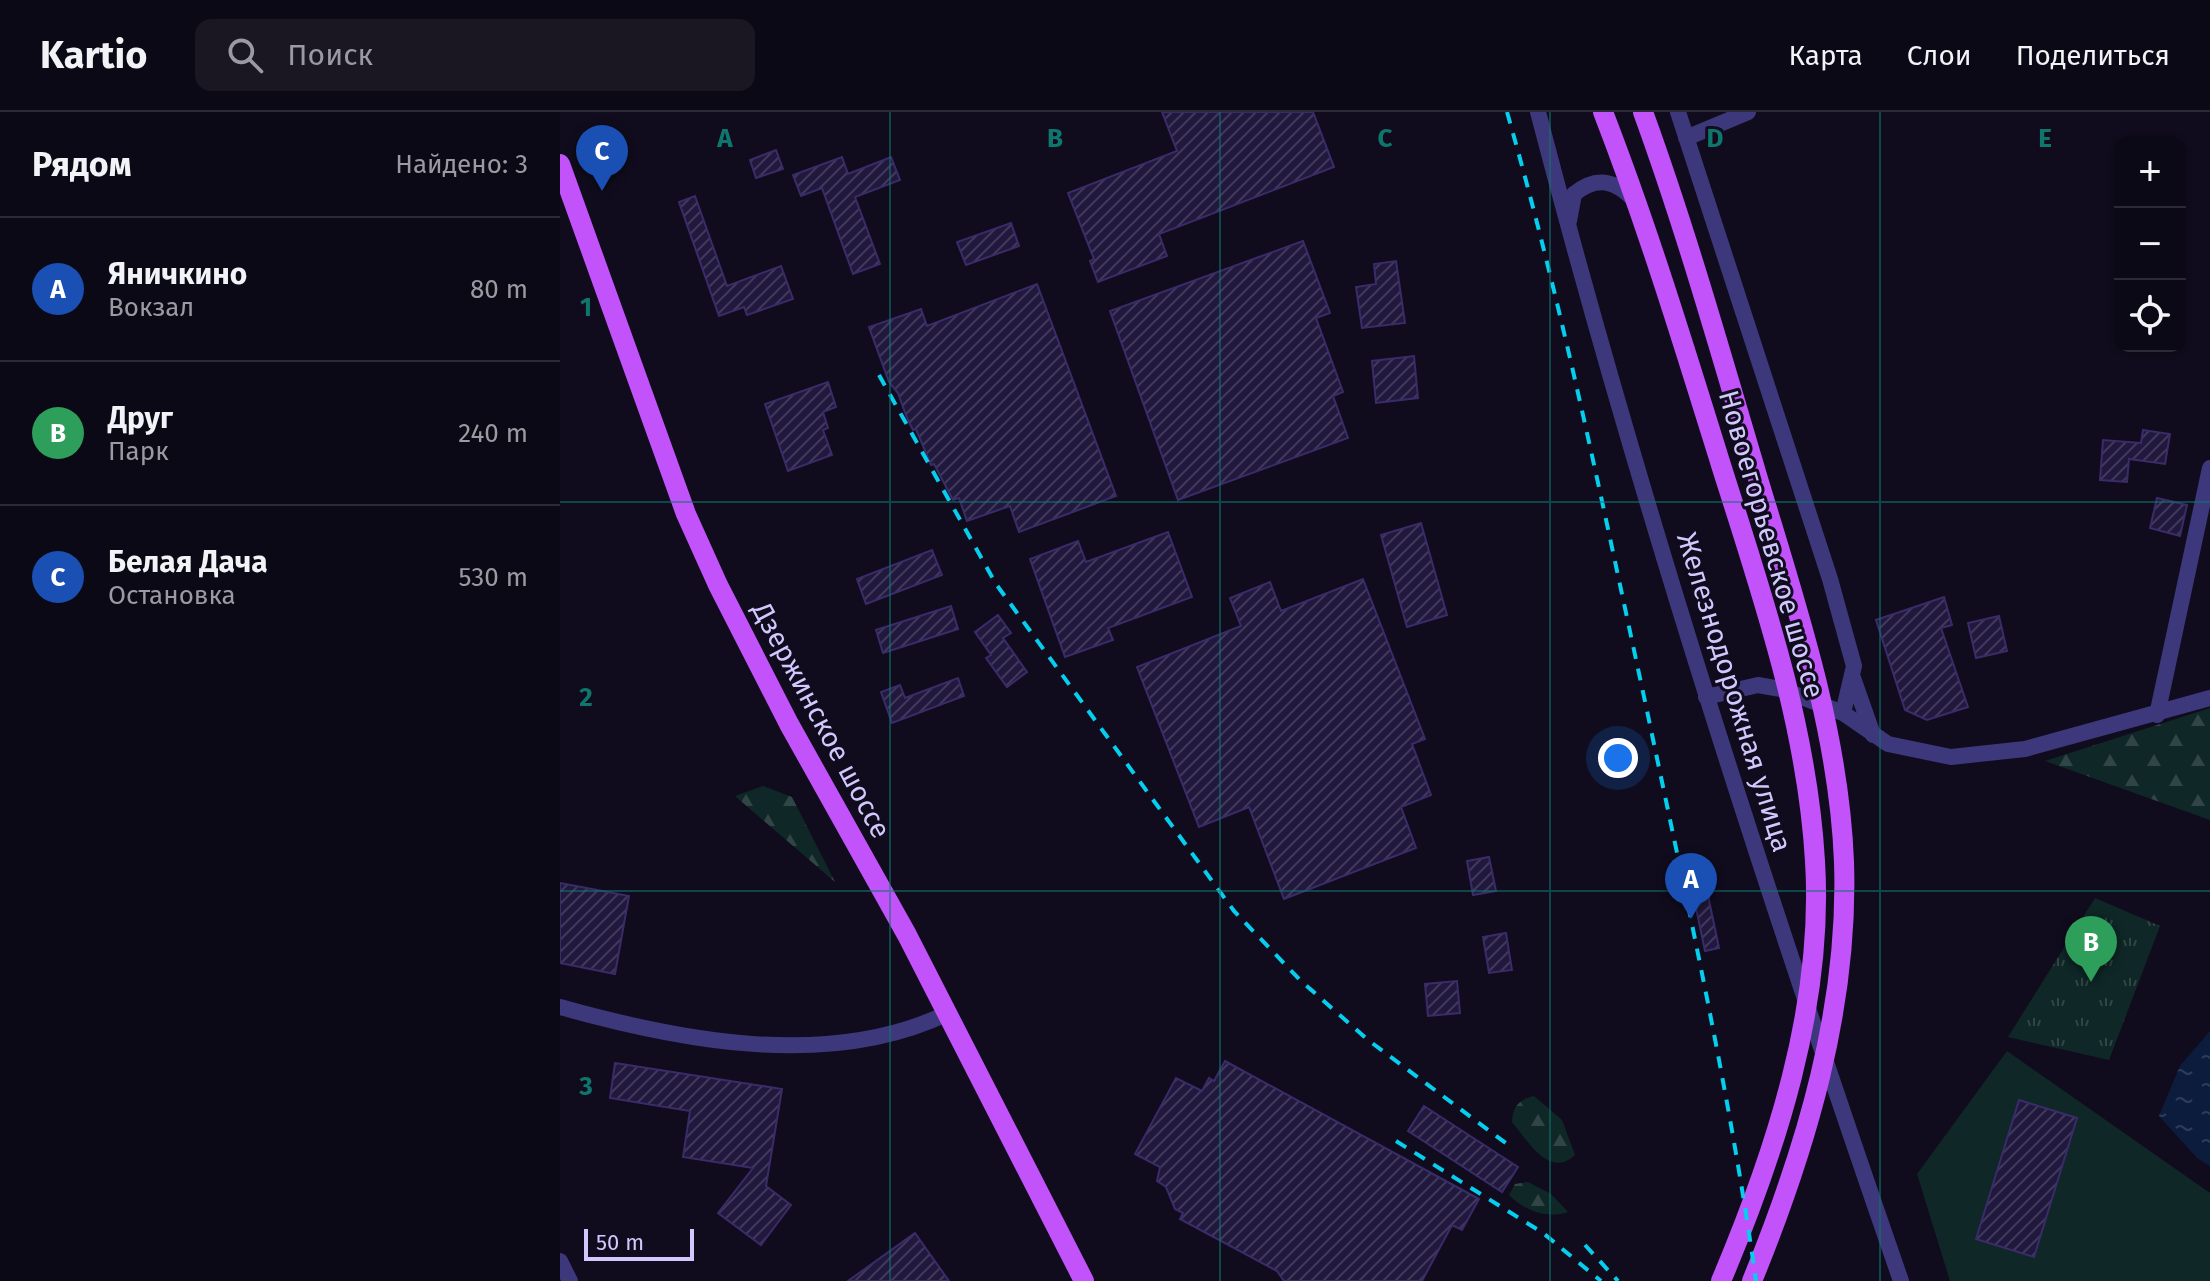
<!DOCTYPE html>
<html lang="ru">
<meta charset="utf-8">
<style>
body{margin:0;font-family:"Fira Sans",sans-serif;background:#1a1723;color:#f1f3f6}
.controls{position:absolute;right:24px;top:24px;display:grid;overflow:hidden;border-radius:16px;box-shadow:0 2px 6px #0004}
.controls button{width:72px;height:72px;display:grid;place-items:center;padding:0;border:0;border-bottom:2px solid #2c2a35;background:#0c0916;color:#f1f3f6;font:40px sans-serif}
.scale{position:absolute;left:24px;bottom:20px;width:110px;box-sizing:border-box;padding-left:8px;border:4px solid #d1c9fe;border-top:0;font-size:22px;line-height:28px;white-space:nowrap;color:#d1c9fe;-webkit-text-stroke:6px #100c1d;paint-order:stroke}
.you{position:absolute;left:1058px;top:646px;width:28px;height:28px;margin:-20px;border:6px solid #fff;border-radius:50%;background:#1a73e8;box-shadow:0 0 0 12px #1a73e833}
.badge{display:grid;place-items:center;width:52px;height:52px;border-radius:50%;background:#05ceee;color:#fff;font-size:26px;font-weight:700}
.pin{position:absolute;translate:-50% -66px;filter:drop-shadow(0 2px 4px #0008)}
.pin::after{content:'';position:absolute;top:42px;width:28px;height:24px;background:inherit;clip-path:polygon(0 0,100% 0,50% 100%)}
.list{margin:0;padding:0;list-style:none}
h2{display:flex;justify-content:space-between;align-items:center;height:104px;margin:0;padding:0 32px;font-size:34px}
h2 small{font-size:26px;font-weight:400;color:#9a9aa1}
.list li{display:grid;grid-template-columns:52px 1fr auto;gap:24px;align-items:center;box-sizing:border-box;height:144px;padding:0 32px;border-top:2px solid #2c2a35}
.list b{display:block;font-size:30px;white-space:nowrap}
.list p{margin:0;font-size:26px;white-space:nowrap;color:#9a9aa1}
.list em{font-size:26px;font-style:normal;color:#9a9aa1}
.icon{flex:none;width:44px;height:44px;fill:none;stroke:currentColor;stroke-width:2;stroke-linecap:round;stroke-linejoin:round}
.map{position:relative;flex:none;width:1650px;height:1169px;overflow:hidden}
header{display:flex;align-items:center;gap:48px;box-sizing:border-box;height:112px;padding:0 40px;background:#0c0916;border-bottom:2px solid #2c2a35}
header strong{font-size:38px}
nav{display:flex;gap:44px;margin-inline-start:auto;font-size:28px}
.search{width:560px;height:72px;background:#1a1723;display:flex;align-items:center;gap:20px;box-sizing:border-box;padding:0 28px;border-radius:16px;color:#9a9aa1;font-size:30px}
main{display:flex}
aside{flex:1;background:#0c0916}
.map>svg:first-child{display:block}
.grass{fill:url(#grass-tufts)}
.forest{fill:url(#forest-firs)}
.garden{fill:#0f2727}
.water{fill:url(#water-ripples)}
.building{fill:url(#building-hatch);stroke:#3a2b69;stroke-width:2}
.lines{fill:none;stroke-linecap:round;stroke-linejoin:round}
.minor{stroke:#3d387b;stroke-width:16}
.major{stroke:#c253fb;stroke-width:20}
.rail{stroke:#05ceee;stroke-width:4;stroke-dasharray:12 10;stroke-linecap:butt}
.grid{fill:none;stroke:#0f766e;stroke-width:2;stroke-opacity:0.55}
.labels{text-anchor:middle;stroke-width:6;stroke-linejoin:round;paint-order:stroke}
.street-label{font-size:28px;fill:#d1c9fe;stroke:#100c1d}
.grid-label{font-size:26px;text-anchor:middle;font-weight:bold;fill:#0f766e;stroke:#100c1d;stroke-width:6;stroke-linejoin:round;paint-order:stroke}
</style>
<header>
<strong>Kartio</strong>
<div class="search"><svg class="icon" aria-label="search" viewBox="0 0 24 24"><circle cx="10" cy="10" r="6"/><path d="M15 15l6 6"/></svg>Поиск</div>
<nav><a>Карта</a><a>Слои</a><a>Поделиться</a></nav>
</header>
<main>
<aside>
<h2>Рядом<small>Найдено: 3</small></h2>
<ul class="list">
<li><span class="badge" style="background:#1a4fb4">A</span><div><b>Яничкино</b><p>Вокзал</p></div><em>80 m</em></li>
<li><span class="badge" style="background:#2e9e5b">B</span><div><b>Друг</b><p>Парк</p></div><em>240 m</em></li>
<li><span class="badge" style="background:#1a4fb4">C</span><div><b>Белая Дача</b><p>Остановка</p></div><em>530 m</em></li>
</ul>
</aside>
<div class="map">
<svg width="1650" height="1169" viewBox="0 0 1650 1169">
<defs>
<pattern id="grass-tufts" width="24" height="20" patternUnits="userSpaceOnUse" patternTransform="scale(2)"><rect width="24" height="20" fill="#0f2727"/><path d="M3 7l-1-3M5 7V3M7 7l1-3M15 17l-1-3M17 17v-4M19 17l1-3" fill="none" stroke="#314547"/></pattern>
<pattern id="forest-firs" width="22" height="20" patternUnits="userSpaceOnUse" patternTransform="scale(2)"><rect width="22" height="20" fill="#0f2727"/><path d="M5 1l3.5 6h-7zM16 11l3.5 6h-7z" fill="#314547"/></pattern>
<pattern id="water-ripples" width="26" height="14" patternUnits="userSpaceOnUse" patternTransform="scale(2)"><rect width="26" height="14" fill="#0c1c3d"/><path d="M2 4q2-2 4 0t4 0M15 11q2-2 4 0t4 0" fill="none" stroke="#2e3c5a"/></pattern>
<pattern id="building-hatch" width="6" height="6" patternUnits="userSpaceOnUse" patternTransform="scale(2)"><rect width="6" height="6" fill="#21193d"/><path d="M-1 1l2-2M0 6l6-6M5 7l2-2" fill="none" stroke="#40395a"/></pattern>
</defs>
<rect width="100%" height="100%" fill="#100c1d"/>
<!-- grass -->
<path class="grass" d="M1535,786l65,28 -51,134 -101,-23z"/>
<!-- forest -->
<path class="forest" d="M1650,596v112l-165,-59z
M203,674l29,11 43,85 -100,-86z
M974,984l28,24 13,35c-26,24 -47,-14 -63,-33 1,-17 7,-22 22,-26z
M968,1070l23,12 17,18c-21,7 -43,-1 -59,-17l6,-11z"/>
<!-- garden -->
<path class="garden" d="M1447,939l203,142v88h-260l-33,-107z"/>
<!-- water -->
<path class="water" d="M1650,919v135l-13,-8 -38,-42 21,-50z"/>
<!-- building -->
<path class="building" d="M602,0h151l21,55 -175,67 8,22 -69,26 -8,-21 4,-2 -26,-66 109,-42z
M216,38l7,19 -27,9 -6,-18z
M282,45l6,17 43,-17 9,23 -45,17 25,67 -27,10 -31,-86 -21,8 -8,-21z
M135,84l32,90 54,-20 12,33 -46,16 -3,-8 -25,9 -40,-114z
M451,111l8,23 -53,19 -9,-23z
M743,129l27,72 -14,5 27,74 -10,4 15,42 -170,62 -68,-189z
M836,149l9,62 -43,5 -6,-41 20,-3 -2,-20z
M477,172l79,212 -97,36 -9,-26 -43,15 -8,-23 -6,2 -19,-36 -3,1 -15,-36 -3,1 -6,-12 -9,-25 -9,-11 -20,-55 52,-18 6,17z
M854,244l4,42 -42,5 -4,-42z
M268,270l8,25 -13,5 5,16 -5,2 9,25 -44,16 -23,-67z
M1583,318l27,4 -5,30 -36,-5 -2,23 -27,-2 3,-40 38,3z
M1597,386l30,7 -7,31 -30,-8z
M861,411l26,92 -40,12 -26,-92z
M608,420l24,65 -84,31 5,12 -48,17 -35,-98 48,-18 8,21z
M372,438l10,25 -76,29 -9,-25z
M803,467l62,160 -13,5 19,51 -30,12 15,41 -132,51 -35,-92 -50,20 -62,-160 104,-41 -11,-28 40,-16 11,29z
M1384,485l8,28 -11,3 27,79 -41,13 -22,-10 -29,-90z
M391,494l7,23 -75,24 -7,-23z
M438,503l13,18 -8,5 24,34 -20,15 -21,-29 5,-3 -16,-23z
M1439,504l8,35 -31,7 -8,-35z
M398,566l6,18 -72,27 -11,-31 19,-7 5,13z
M929,745l7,34 -23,4 -6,-34z
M1145,769l14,67 -14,3 -14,-67z
M0,771l69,13 -14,78 -55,-11z
M946,821l6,37 -23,3 -6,-36z
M897,869l3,32 -32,3 -3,-32z
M665,949l254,138 -17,31 -10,-5 -30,56h-138l-7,-10 -97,-52 3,-6 -8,-4 -9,-22 -9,-6 3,-14 -25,-13 41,-76 26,13 7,-13 5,3z
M55,951l167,26 -16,97 25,19 -30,40 -43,-32 35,-45 -70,-11 7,-46 -80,-13z
M1459,988l58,18 -43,139 -58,-18z
M864,994l94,61 -16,25 -94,-61z
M355,1121l34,48h-101z"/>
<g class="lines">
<!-- minor -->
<path class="minor" d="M978,0c103,395 229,783 363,1169
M1118,0l152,467 24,87 -11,47
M1126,26l62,-26
M1009,109l5,-27c23,-19 42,-14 62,8
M1293,566l20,57
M1146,585l52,-12 23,4 62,24 45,31 63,13 74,-8 185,-51
M1597,603l53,-247
M0,895c121,34 270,63 388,6
M0,1149l10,20"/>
<!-- major -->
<path class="major" d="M1043,0c45,116 81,234 118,353 41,130 86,259 94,396 9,144 -39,290 -94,420
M1083,0c43,118 77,239 113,360 38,127 83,257 88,390 5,145 -38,287 -92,419
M0,52l126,350 32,71 71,139 118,211 177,346"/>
<!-- rail -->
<path class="rail" d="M947,0c56,196 96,395 139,594 40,191 83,382 110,575
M319,263l117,209 238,327 66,69 68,60 139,104
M836,1029l147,92 58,48
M1025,1133l33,36"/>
</g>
<!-- grid -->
<path class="grid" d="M330,0v1169M660,0v1169M990,0v1169M1320,0v1169M0,390h1650M0,779h1650"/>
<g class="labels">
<!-- street labels -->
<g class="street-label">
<text transform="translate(1212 432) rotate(74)" y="10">Новоегорьевское шоссе</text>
<text transform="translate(1175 580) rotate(73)" y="10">Железнодорожная улица</text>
<text transform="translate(262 608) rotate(62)" y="10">Дзержинское шоссе</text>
</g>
</g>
<g class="grid-label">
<text x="165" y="35">A</text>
<text x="495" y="35">B</text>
<text x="825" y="35">C</text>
<text x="1155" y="35">D</text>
<text x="1485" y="35">E</text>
<text x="26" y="204">1</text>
<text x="26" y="594">2</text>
<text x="26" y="983">3</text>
</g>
</svg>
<div class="controls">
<button>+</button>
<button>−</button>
<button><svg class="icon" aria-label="locate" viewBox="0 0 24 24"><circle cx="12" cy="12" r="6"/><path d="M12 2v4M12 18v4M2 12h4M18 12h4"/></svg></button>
</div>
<div class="scale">50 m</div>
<div class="you"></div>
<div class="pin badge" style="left:1131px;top:807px;background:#1a4fb4">A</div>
<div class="pin badge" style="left:1531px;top:870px;background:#2e9e5b">B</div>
<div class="pin badge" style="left:42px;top:79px;background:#1a4fb4">C</div>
</div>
</main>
